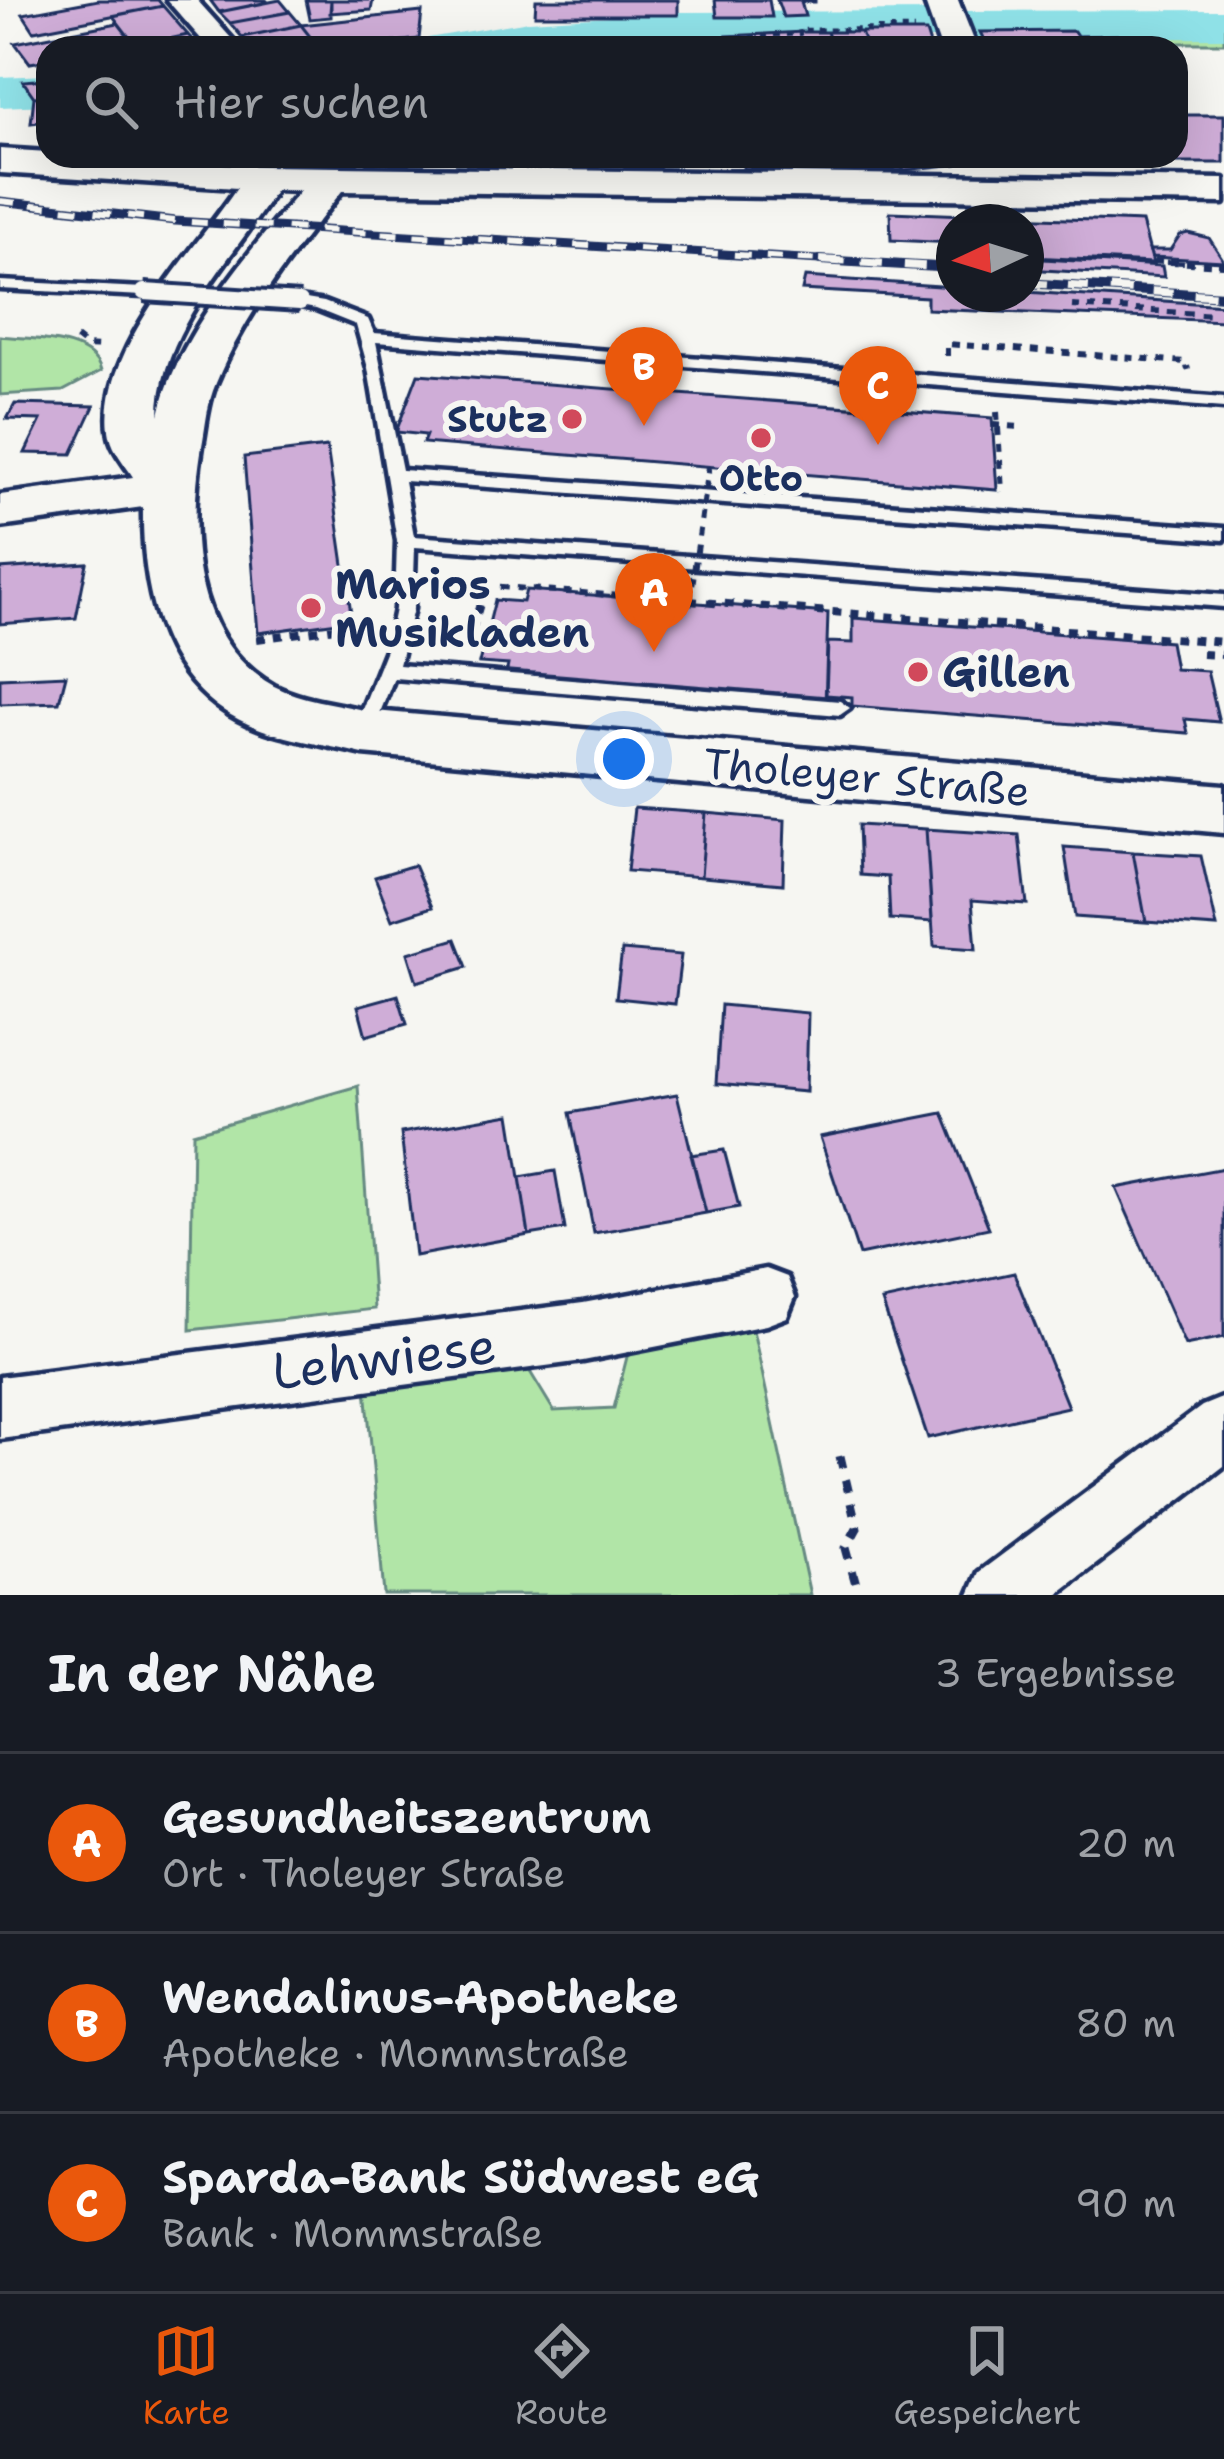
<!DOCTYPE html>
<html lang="de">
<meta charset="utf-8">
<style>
body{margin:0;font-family:"Shantell Sans",sans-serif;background:#242831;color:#f1f3f6}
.compass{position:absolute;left:936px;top:204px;width:108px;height:108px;border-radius:50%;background:#171b24;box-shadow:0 12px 48px #0002;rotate:266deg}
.you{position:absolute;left:624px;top:759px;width:42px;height:42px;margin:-30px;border:9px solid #fff;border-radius:50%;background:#1a73e8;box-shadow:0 0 0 18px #1a73e833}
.badge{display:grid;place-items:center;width:78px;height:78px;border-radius:50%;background:#ea580c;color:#fff;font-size:39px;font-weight:700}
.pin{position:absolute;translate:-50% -99px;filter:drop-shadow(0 3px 6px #0008)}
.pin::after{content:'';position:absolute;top:63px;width:42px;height:36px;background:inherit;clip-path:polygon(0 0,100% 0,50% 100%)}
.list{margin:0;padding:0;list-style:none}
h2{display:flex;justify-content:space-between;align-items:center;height:156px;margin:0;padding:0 48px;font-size:51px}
h2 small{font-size:39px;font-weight:400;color:#9ea1a6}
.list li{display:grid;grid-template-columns:78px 1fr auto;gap:36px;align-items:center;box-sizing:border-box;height:180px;padding:0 48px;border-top:3px solid #363941}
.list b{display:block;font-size:45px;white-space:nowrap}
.list p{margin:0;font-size:39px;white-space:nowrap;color:#9ea1a6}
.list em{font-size:39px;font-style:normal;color:#9ea1a6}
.icon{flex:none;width:66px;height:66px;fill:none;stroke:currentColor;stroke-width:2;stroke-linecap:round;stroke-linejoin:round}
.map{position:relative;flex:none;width:1224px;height:1595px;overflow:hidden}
.search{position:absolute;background:#171b24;box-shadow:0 12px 48px #0002;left:36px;right:36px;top:36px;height:132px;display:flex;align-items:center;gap:30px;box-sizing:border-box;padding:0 42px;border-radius:36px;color:#9ea1a6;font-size:45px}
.sheet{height:696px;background:#171b24}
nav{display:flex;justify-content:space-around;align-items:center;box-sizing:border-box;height:168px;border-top:3px solid #363941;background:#171b24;font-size:33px;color:#9ea1a6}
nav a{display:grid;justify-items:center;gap:6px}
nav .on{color:#ea580c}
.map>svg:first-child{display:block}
.green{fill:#b1e5a7;stroke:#668a82;stroke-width:3}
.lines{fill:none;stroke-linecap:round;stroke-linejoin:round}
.river{fill:#8fe1e7;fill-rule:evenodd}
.building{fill:#cfadd7;stroke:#1b2f5e;stroke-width:3}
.service-casing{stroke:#1b2f5e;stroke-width:9}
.minor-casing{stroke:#1b2f5e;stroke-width:9}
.tertiary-casing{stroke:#1b2f5e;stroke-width:9}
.secondary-casing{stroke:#1b2f5e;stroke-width:9}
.path-far3{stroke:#1b2f5e;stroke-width:4.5;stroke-dasharray:6 6;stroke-linecap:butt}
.path-far2{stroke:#1b2f5e;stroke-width:6;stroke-dasharray:8 8;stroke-linecap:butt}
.path-far1{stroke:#1b2f5e;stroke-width:8;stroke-dasharray:9 9;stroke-linecap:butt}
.path{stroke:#1b2f5e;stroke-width:9;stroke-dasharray:12 12;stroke-linecap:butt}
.service{fill:#f6f6f2;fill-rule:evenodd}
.minor{fill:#f6f6f2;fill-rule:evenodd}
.tertiary{fill:#f6f6f2;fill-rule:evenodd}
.secondary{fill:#f6f6f2;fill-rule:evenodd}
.rail-far1-casing{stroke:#1b2f5e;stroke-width:9}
.rail-casing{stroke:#1b2f5e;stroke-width:10}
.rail-far1{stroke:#f6f6f2;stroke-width:6;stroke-dasharray:16;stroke-linecap:butt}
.rail{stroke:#f6f6f2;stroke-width:8;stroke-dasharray:21;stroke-linecap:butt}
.service-bridge-casing{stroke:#1b2f5e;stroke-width:24;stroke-linecap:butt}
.path-bridge-far1{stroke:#1b2f5e;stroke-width:6;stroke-dasharray:8 8;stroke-linecap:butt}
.path-bridge{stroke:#1b2f5e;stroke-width:8;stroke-dasharray:9 9;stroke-linecap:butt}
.service-bridge{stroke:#f6f6f2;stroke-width:16}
.poi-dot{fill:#d1495b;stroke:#f6f6f2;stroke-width:4.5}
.labels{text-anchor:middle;stroke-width:12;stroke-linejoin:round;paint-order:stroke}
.far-poi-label{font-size:36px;font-weight:bold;fill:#1b2f5e;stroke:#f6f6f2;text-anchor:end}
.poi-label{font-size:42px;font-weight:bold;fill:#1b2f5e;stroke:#f6f6f2;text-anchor:start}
.street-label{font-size:42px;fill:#1b2f5e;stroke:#f6f6f2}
.near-street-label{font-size:51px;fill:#1b2f5e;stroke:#f6f6f2}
</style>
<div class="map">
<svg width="1224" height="1595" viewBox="0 0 1224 1595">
<rect width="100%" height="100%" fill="#f6f6f2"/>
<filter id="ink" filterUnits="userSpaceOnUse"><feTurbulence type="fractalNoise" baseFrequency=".00833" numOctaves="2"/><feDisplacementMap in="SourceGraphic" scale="24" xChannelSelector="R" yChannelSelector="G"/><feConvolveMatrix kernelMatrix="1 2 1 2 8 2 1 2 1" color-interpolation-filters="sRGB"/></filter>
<g filter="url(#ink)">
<!-- green -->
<path class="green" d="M1137,24h87v19h-76z
M0,336c30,4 92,0 101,35l-38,20 -63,4z
M358,1086l16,223 -184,21 3,-197z
M753,1330l57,265h-426l-18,-208 163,-17 25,41 60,-3 14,-55z"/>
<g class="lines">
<!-- river -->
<path class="river" d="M1224,10v28l-548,2 -125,8h-130l7,-10 101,-17 147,-9z
M48,75v30l-48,2v-30z"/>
</g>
<!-- building -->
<path class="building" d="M98,0h60l5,6 -129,25 -11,-17z
M210,0h56l2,2 -49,10z
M280,0l10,12 -60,11 -11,-11z
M306,0h25v17l-21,2z
M331,0h42l-2,10 -41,3z
M536,0h142v15h-143z
M715,0h54l3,17h-55z
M777,0h38v2h-14l4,14 -22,1z
M163,6l25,29 -52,11 -23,-30z
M290,12l11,13 -59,12 -12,-14z
M422,12l-3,27 -70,9h-30l-18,-23z
M118,23l18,23 -88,2v12l-18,3 -15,-20z
M301,25l18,23h-66l-11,-11z
M1074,31l11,17h-97l-8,-16z
M804,32h23l4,12 -101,4 -3,-12z
M827,32h34l4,12h-34z
M861,32h65l5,16h-54l-12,-4z
M188,35l12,13h-74l10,-2z
M1117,35l9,13h-41l-7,-12z
M48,79v17l-14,1 -11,-16z
M48,96v25l-17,2 3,-26z
M1176,115h48v48h-53l-4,-7h9z
M617,156h64v6h-65z
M681,156h64l-1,8z
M745,156h73v14l-75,-2z
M818,156h81l4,14h-85z
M899,156h66l-8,8 -54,6z
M890,212l252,10 11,41 -121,-6 -6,-11v-24h-72v21l-63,-3z
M1188,233l21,5 15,23 -72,-4 -3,-7h21l10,-15z
M1026,258l136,8 2,11 -138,-8z
M805,277l149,10v7l72,-2 198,13v16l-297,-12v-12l-125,-7z
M418,374l574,44 5,72 -574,-47 3,-8 -30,-3z
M15,404l79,2 -22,48 -47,-1 16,-33 -34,-1z
M327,447l25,173 -94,13 -14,-176z
M87,563l-11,55 -76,6v-55z
M526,590l302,23 -3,92 -320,-26 3,-14 -29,-2 16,-63 28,2z
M853,618l317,24 5,27 32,2 12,51 -34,-3 3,14 -336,-27v-9l-26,-2 2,-53 25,1z
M66,675l-7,27 -59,2v-26z
M634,808l72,5 -5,64 -74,-6z
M706,813l79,7 -2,64 -82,-7z
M858,825l68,4 6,93 -42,-3 -2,-42 -28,-2z
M926,829l93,6 8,69 -55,-4 4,49 -42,-3z
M1064,847l69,5 13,70 -71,-5z
M1133,852l68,4 16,71 -71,-5z
M414,865l18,42 -40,13 -17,-43z
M456,939l11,28 -50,15 -9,-29z
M622,950l59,5 -6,49 -59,-6z
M398,995l9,29 -41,12 -8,-30z
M721,1005l87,8 -2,79 -90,-8z
M677,1094l29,119 -112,20 -24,-120z
M943,1113l46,115 -130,27 -39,-118z
M510,1114l19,121 -114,21 -14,-123z
M724,1150l15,57 -33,6 -15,-58z
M1224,1168v169l-39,8 -69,-157z
M555,1171l10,58 -36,6 -9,-58z
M1014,1273l54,134 -140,31 -46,-137z"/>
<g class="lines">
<defs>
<path id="service" d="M512,156h14l-2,26 -7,4 -7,-4z
M0,281l144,7 7,4 -7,4 -144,-7z
M300,298l24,4 44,17 6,14 850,65v10l-848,-66 26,128 822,58v12l-820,-59 10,55 810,59v12l-809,-60 -2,62 -14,56 441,36 10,7 -10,7 -446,-37 -24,59h-14l-3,-5 34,-85 8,-38 2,-68 -29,-173 -12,-43 -40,-16 -21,-4v-6z"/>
<path id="minor" d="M766,1269l21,8 8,20 -8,20 -21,8 -183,36 -583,78v-62l583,-74z
M1224,1397v69l-168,129h-87l10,-23 223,-166z"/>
<path id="tertiary" d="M167,0h30l43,48h-31z"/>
<path id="secondary" d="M924,0h34l19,48h-36z
M0,149l48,3v4l216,10 960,13v24l-882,-12c-47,59 -97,122 -126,192 -9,20 -10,43 -14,63 -14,84 -12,193 72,240 27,14 60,17 89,24l861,75v48l-861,-79c-43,-11 -96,-16 -134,-40 -71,-45 -87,-129 -86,-207l-143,20v-32l133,-18c-8,-13 -20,-26 -23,-41 -16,-82 85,-185 127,-248l-237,-15zM276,190l24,1c-50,60 -124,146 -141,224 0,-85 75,-157 117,-225z"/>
</defs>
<!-- service casing -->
<use href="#service" class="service-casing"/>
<!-- minor casing -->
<use href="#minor" class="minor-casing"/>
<!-- tertiary casing -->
<use href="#tertiary" class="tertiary-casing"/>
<!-- secondary casing -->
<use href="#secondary" class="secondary-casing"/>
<!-- path-far3 -->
<path class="path-far3" d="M702,39l98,-5 -1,-4 115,-1
M1154,261l33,2"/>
<!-- path-far2 -->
<path class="path-far2" d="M1154,261l70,4
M961,299l60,4
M1072,306l142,9
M76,338l10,8 18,1
M947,356v-12l239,18 2,8
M997,412l5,80
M436,582l238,18
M481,600l4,-14"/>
<!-- path-far1 -->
<path class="path-far1" d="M635,597l589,45
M257,639l114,-16
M467,648l15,-51
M1202,654l22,1"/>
<!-- path -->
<path class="path" d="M840,1456l17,72 -11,20 13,47"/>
<!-- service -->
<use href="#service" class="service"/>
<!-- minor -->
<use href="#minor" class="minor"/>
<!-- tertiary -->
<use href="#tertiary" class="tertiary"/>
<!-- secondary -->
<use href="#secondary" class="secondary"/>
<defs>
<path id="rail-far1" d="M0,201l175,20 695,42"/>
<path id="rail" d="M820,260l134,8
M1026,283l198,13"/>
</defs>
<!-- rail-far1 casing -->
<use href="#rail-far1" class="rail-far1-casing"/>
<!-- rail casing -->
<use href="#rail" class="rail-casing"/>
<!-- rail-far1 -->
<use href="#rail-far1" class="rail-far1"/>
<!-- rail -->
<use href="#rail" class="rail"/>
<defs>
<path id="service-bridge" d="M144,292l156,10"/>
</defs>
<!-- service-bridge casing -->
<use href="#service-bridge" class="service-bridge-casing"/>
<!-- path-bridge-far1 -->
<path class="path-bridge-far1" d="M993,425l26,2
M690,600l19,-133"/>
<!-- path-bridge -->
<path class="path-bridge" d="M690,602l1,-5"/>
<!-- service-bridge -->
<use href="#service-bridge" class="service-bridge"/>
</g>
</g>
<!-- markers -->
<g class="poi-dot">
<circle cx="572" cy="419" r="12"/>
<circle cx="761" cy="438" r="12"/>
<circle cx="311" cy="608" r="12"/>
<circle cx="918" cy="672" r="12"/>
</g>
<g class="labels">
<!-- far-poi labels -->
<g class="far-poi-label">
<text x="548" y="432">Stutz</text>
<text x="761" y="491" text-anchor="middle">Otto</text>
</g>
<!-- poi labels -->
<g class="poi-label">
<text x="335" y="599">Marios<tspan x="335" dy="48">Musikladen</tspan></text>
<text x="942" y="687">Gillen</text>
</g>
<!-- street labels -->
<g class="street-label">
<text transform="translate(867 777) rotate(5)" y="15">Tholeyer Straße</text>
</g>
<!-- near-street labels -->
<g class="near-street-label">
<text transform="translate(384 1358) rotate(-7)" y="18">Lehwiese</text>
</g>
</g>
</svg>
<svg class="compass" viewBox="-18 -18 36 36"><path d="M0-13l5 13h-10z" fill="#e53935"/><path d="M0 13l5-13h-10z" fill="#9ea1a6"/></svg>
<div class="you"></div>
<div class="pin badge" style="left:654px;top:652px">A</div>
<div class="pin badge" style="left:644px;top:426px">B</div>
<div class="pin badge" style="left:878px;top:445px">C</div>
<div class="search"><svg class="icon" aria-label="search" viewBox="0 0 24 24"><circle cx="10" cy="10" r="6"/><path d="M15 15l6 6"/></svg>Hier suchen</div>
</div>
<section class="sheet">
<h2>In der Nähe<small>3 Ergebnisse</small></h2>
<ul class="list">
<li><span class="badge">A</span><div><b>Gesundheitszentrum</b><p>Ort · Tholeyer Straße</p></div><em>20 m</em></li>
<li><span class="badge">B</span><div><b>Wendalinus-Apotheke</b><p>Apotheke · Mommstraße</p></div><em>80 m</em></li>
<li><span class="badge">C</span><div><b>Sparda-Bank Südwest eG</b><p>Bank · Mommstraße</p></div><em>90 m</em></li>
</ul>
</section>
<nav>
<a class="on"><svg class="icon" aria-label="map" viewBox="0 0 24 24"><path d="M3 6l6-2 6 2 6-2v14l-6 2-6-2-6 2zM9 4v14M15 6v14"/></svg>Karte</a>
<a><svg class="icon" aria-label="directions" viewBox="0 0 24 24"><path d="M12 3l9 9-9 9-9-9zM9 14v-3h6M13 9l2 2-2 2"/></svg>Route</a>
<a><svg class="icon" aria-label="saved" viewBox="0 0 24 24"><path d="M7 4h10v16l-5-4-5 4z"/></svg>Gespeichert</a>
</nav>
